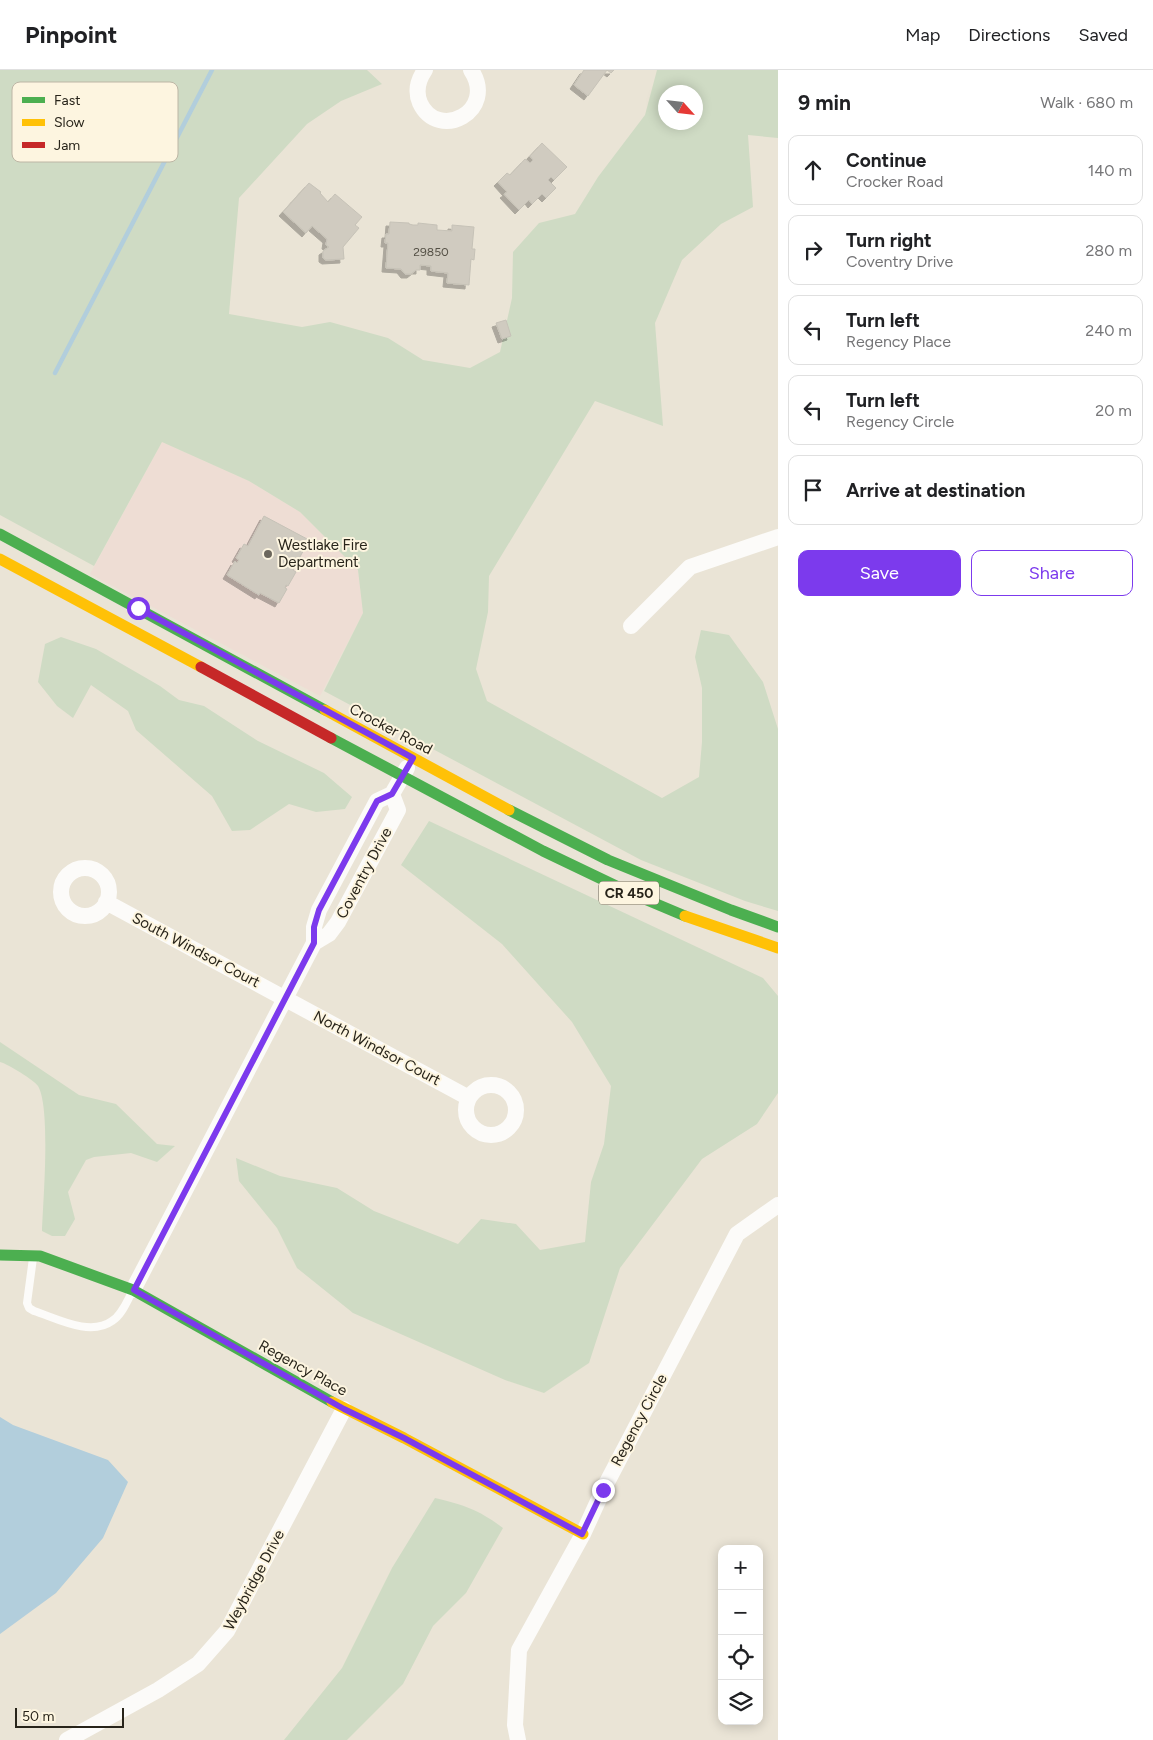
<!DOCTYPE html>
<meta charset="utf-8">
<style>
body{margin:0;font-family:Figtree,sans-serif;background:#f2f2f2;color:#202124}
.controls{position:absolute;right:15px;bottom:15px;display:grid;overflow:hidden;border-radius:10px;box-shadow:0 2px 12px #0003}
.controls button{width:45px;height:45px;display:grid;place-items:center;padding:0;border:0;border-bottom:1px solid #e0e0e0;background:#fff;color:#202124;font:25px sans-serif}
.compass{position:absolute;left:658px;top:15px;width:45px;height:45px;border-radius:50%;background:#fff;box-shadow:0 2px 12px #0003;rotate:117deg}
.scale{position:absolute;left:15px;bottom:12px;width:109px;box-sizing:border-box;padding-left:5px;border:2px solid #28241a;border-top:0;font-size:14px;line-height:18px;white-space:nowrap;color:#28241a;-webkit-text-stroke:4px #fdf5e0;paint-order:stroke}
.stop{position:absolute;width:15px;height:15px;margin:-11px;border:4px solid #7c3aed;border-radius:50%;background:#fff}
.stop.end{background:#7c3aed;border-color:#fff;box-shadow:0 1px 5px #0008}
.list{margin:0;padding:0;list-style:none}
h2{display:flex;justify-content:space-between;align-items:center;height:65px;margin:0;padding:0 20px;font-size:21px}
h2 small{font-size:16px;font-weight:400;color:#757577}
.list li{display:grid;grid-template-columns:32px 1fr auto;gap:15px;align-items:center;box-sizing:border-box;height:70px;margin:0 10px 10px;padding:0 10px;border:1px solid #e0e0e0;border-radius:10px}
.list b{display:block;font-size:19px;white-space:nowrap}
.list p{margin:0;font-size:16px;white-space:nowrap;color:#757577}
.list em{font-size:16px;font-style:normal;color:#757577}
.actions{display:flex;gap:10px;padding:15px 20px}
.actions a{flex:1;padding:11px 0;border:1px solid #7c3aed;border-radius:10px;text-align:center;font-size:18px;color:#7c3aed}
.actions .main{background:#7c3aed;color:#fff}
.icon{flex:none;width:28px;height:28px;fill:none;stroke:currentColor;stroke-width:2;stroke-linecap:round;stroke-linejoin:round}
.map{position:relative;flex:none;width:778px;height:1670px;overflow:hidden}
header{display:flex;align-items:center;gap:30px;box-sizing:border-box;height:70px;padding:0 25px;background:#fff;border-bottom:1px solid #e0e0e0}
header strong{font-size:24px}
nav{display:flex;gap:28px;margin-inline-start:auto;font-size:18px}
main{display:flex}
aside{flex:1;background:#fff}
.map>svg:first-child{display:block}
.commercial{fill:#eeddd4}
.green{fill:#cfdbc4;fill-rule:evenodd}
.water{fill:#b2cedc}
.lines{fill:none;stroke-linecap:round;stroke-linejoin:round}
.stream{stroke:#b2cedc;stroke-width:4.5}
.building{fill:#d0cbc0;stroke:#c6c2b7;filter:url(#shadow)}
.lane{stroke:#fcfbf9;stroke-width:8}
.street{stroke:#fcfbf9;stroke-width:16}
.fast{stroke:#4caf50;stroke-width:11}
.slow{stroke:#ffc107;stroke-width:11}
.jam{stroke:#c62828;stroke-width:11}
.route{stroke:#7c3aed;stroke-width:6}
.poi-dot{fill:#6c675c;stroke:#fdf5e0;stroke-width:2}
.labels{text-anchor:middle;stroke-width:4;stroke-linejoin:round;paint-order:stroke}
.number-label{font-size:12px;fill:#545045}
.shield{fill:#fdf5e0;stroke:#686355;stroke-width:1}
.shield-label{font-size:14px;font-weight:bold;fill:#28241a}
.poi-label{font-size:15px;fill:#28241a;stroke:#fdf5e0;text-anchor:start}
.street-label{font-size:15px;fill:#28241a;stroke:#fdf5e0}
.key{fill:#fdf5e0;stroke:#bdb6a5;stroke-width:1}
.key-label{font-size:14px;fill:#28241a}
</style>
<header>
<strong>Pinpoint</strong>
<nav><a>Map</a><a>Directions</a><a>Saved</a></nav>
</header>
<main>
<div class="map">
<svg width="778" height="1670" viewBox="0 0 778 1670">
<defs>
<filter id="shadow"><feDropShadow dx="-4" dy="4" stdDeviation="0" flood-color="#0004"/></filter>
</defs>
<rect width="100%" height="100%" fill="#eae4d6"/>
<!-- commercial -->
<path class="commercial" d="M162,372l87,39 51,31 58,58 5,43 -43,83 -230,-122z"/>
<!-- green -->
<path class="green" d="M0,0h367l15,14 -41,17 -34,23 -68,74 -10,116 73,13 28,-5 58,16 35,22 47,8 30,-16 12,-54 1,-46 26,-29 36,-9 23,-37 47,-62 12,-45h121v68l-30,-3 5,72 -32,17 -39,36 -27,63 8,103 -68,-25 -106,175 -1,36 -12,57 11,32 175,97 37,-21 3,-35v-54l-7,-31 6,-27 28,5 34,47 15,47v182l-33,-10 -104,-41 -317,-169 39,-78 -5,-43 -58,-58 -51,-31 -87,-39 -68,124 -94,-51zM666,22h30v30h-30z
M61,567l35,12 64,37 19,14 25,6 54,35 66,32 28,24 -7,12 -29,3 -27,-8 -39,26 -18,1 -20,-35 -76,-66 -8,-19 -37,-26 -18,33 -16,-12 -19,-24 7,-38z
M429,751l334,157 15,18v97l-21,31 -55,35 -82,109 -31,95 -45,30 -39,-13 -152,-67 -56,-45 -20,-40 -38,-47 -3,-23 44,18 57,12 37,23 84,33 23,-25 35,5 24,26 45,-8 6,-60 13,-38 7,-58 -39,-64 -70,-78 -101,-79z
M0,972l79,53 37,9 41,40 18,2 -18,16 -26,-9 -37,4 -8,3 -18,32 7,27 -10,17h-13l-10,-5c1,-29 9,-123 -4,-145 -4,-6 -30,-22 -38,-24z
M435,1428c30,7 44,12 68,30l-37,65 -33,33 -30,58 -56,56h-63l58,-72 50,-100z"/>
<!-- water -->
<path class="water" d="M0,1347l13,8 95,35 20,22 -25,56 -47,55 -56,41z"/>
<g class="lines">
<!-- stream -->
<path class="stream" d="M55,303l157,-303"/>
</g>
<!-- building -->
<path class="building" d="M584,0h30l-3,3 -4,-3 -19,26 -14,-11z
M542,73l25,24 -13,13 -3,-3 -3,3 8,8 -10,10 -4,-4 -10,10 -3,-4 -10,10 -15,-16 3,-2 -9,-10 9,-9 3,2 15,-16 5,4 3,-3 -3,-4z
M309,113l12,9 -1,1 8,9 7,-8 27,23 -7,8 4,3 -16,19 1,12 -18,1 -3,-2v-7l6,-4 -3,-2 1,-6 -15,-13 -6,7 -23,-21z
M390,152l19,1v1l4,1h5v-2l19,2v5l15,1v-6l22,2 -2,22h3l-1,11 -3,-1 -2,26 -22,-2 1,-10 -17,-2v-5l-11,-1v5h-4l-5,4h-6l-4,-5 -15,-1 2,-25h-3l1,-9h3z
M506,250l5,16 -9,3 -6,-16z
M264,446l45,24 -16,30 3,2 -8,14 -2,-1 -1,3 2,1 -8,14 -19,-10 -1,2 -32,-20 8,-14 2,2 2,-3 -3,-2 8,-14 4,2z"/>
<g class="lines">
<!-- lane -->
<path class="lane" d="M33,1188l-6,45 2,5 5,3c22,7 56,26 78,10 10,-6 15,-20 20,-29"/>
<!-- street -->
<path class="street" d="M425,0c-7,10 -10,21 -5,33 18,39 78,8 51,-33
M631,556l59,-59 88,-30
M61 822a24 24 0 1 1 48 0a24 24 0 1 1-48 0Z
M106,832l363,196
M314,873l15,-9 9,-12 60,-112 -6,-16
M466 1040a25 25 0 1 1 50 0a25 25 0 1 1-50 0Z
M133,1220l181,-347v-16l5,-17 58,-109 15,-7 15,-26
M67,1670l91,-50 40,-26 29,-33 117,-222
M518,1670l-3,-15 4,-75 64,-116 20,-44 134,-256 41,-29"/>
<!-- fast -->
<path class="fast" d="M0,464l325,176
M331,668l212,113 92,44 50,21
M509,740l99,50 123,50 47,17
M0,1185l40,1 93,34 199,112"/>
<!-- slow -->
<path class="slow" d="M0,489l201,108
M325,640l184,100
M685,846l93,32
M332,1332l72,36 179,96"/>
<!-- jam -->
<path class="jam" d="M201,597l130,71"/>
</g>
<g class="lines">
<!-- route -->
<path class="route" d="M138,538l275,150 -21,36 -15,7 -58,109 -5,17v16l-180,347 210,119 60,29 178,96 21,-44"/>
</g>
<!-- markers -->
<circle class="poi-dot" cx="268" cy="484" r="5"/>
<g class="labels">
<!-- number labels -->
<g class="number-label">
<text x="431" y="186">29850</text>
</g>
<!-- shield labels -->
<rect class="shield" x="599" y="811.5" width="60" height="23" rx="4"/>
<g class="shield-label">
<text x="629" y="828">CR 450</text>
</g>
<!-- poi labels -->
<g class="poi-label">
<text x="278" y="480">Westlake Fire<tspan x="278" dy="17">Department</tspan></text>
</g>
<!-- street labels -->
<g class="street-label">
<text transform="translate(391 659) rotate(28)" y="5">Crocker Road</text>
<text transform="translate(364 803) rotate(-62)" y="5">Coventry Drive</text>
<text transform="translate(196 880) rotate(28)" y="5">South Windsor Court</text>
<text transform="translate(377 978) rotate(28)" y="5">North Windsor Court</text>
<text transform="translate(303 1298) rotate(29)" y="5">Regency Place</text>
<text transform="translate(639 1350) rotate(-62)" y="5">Regency Circle</text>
<text transform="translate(254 1510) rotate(-62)" y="5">Weybridge Drive</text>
</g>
</g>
<!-- legend -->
<rect x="12" y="12" width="166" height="80" rx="8" class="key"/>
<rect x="22" y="27" width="23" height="6" fill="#4caf50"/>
<rect x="22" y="49" width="23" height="7" fill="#ffc107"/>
<rect x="22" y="72" width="23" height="6" fill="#c62828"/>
<g class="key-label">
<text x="54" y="35">Fast</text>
<text x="54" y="57">Slow</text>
<text x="54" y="80">Jam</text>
</g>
</svg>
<div class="controls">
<button>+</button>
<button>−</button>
<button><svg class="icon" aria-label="locate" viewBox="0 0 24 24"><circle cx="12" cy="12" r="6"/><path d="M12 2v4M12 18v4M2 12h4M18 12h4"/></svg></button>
<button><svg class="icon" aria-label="layers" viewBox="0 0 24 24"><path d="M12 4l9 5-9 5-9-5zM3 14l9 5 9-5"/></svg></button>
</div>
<svg class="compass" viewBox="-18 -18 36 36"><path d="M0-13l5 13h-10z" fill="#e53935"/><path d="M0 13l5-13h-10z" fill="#757577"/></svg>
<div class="scale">50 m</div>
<div class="stop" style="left:138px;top:538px"></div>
<div class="stop end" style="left:603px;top:1420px"></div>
</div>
<aside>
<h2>9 min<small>Walk · 680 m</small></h2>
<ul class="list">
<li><svg class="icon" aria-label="ahead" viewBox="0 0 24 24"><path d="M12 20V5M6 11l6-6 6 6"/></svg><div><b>Continue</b><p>Crocker Road</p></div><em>140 m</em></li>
<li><svg class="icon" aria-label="right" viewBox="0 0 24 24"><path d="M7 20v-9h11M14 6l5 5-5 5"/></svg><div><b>Turn right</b><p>Coventry Drive</p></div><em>280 m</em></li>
<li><svg class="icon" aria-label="left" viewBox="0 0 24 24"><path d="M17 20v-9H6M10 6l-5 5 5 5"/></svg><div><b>Turn left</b><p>Regency Place</p></div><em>240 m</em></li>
<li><svg class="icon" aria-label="left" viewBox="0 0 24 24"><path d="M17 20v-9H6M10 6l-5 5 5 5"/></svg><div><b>Turn left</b><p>Regency Circle</p></div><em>20 m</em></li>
<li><svg class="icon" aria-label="arrive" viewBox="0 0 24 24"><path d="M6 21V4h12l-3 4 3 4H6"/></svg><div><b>Arrive at destination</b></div></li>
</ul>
<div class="actions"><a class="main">Save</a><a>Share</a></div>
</aside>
</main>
